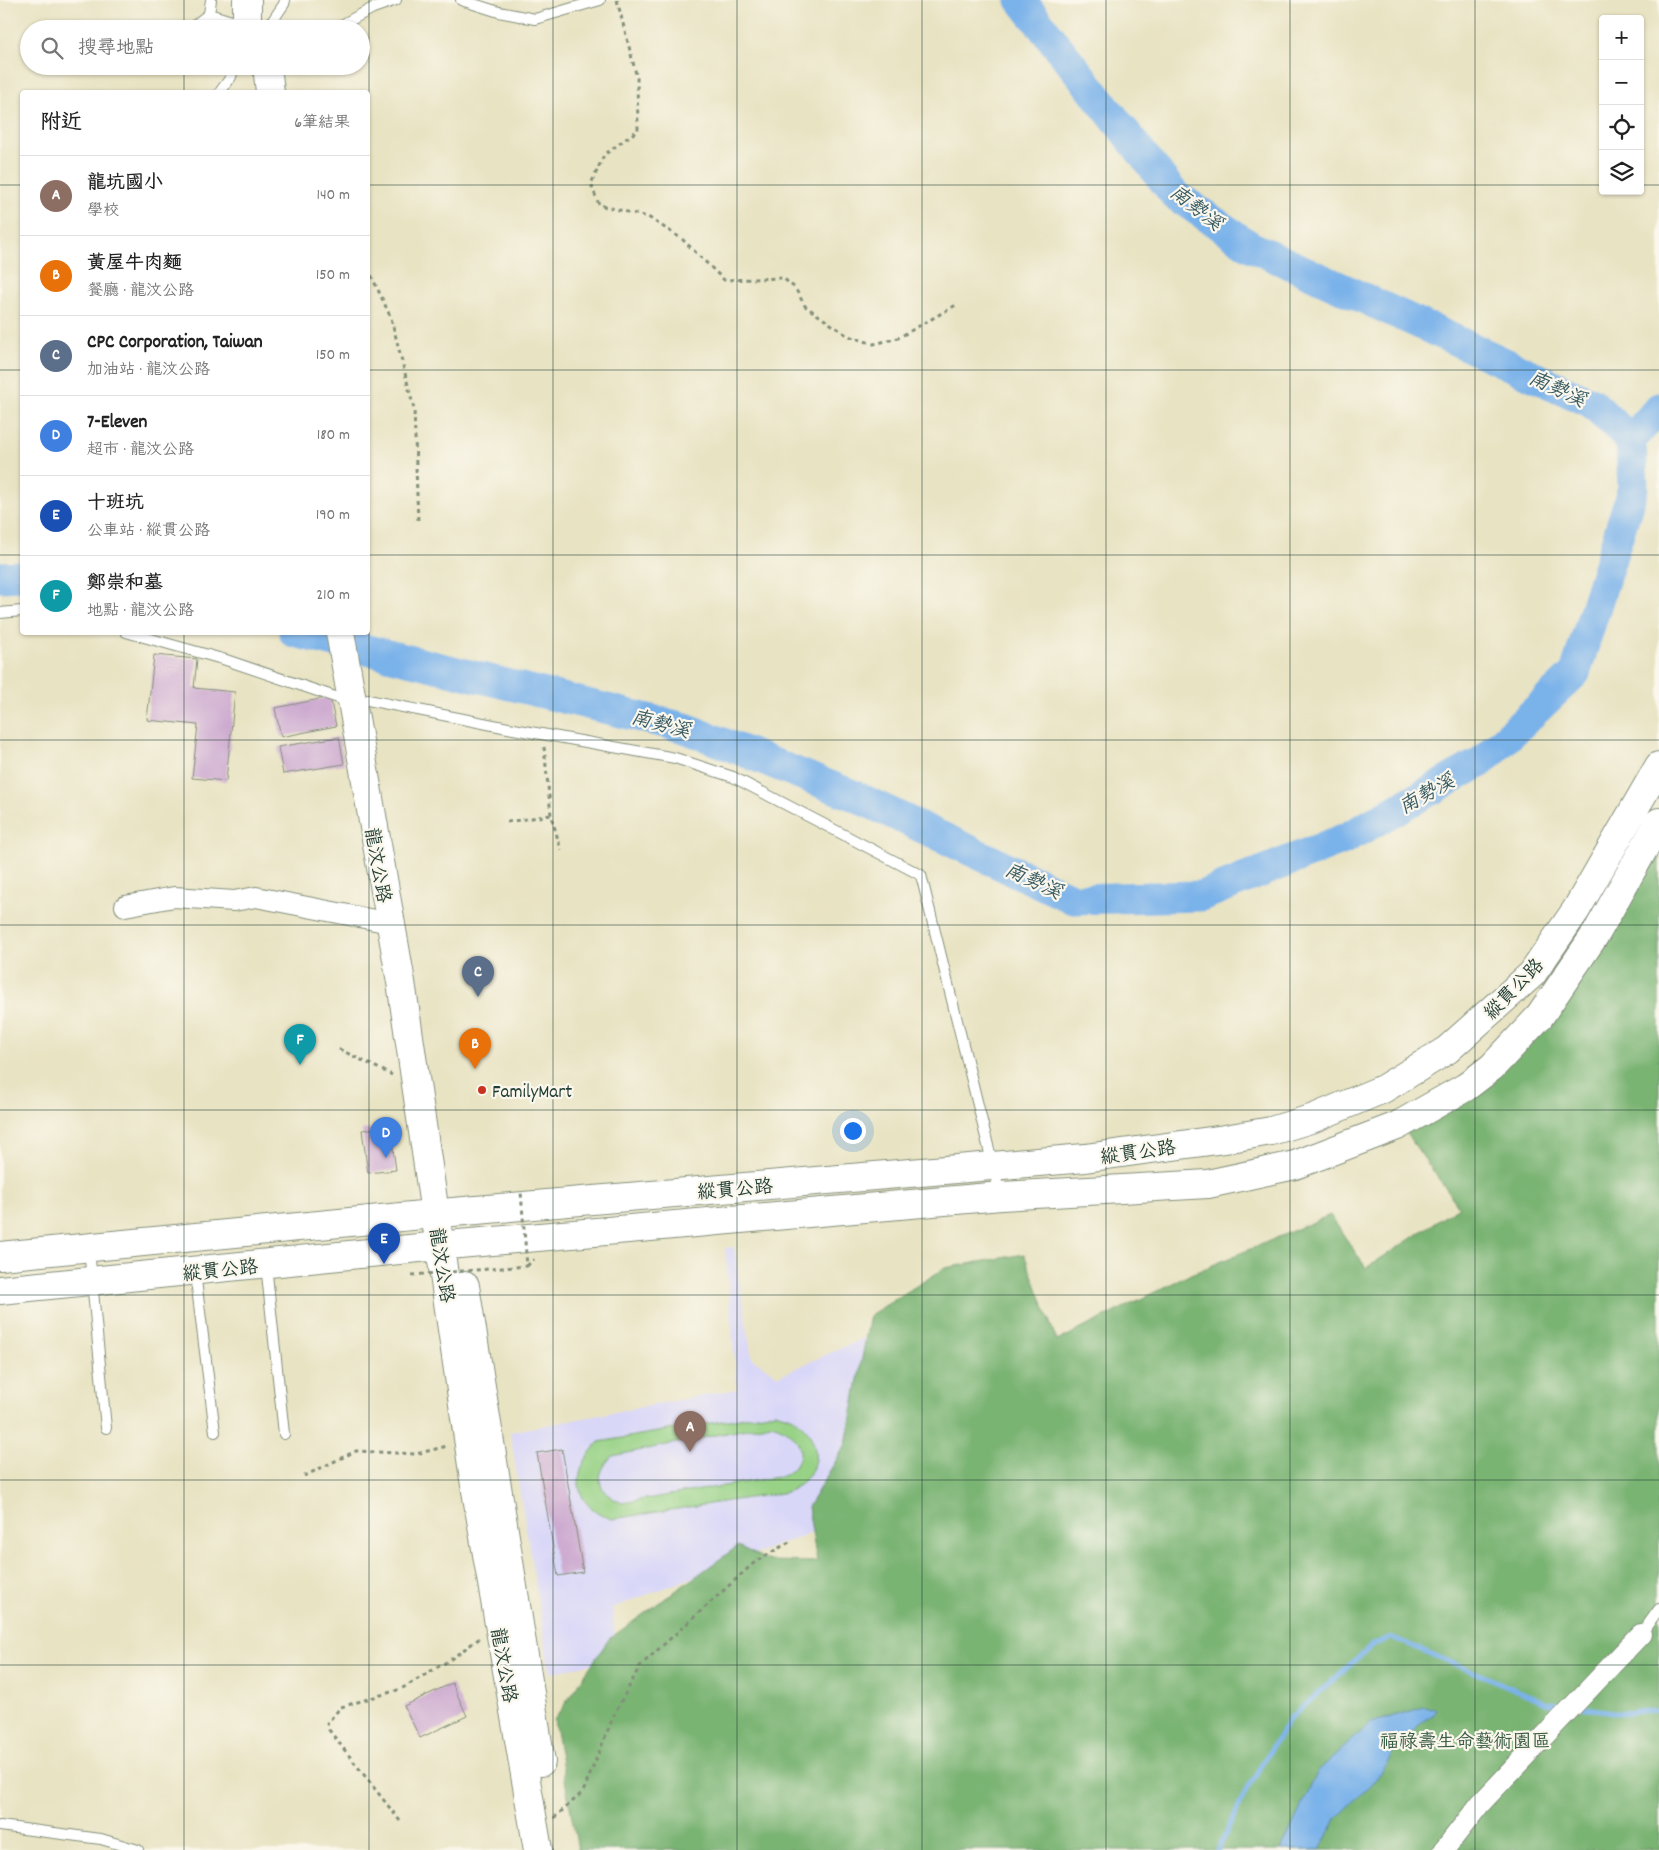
<!DOCTYPE html>
<html lang="zh-TW">
<meta charset="utf-8">
<style>
body{margin:0;font-family:Dekko,"LXGW WenKai TC",sans-serif;background:#f6f6f6;color:#222}
.controls{position:absolute;right:15px;top:15px;display:grid;overflow:hidden;border-radius:5px;box-shadow:0 1px 4px #0004}
.controls button{width:45px;height:45px;display:grid;place-items:center;padding:0;border:0;border-bottom:1px solid #e0e0e0;background:#fff;color:#222;font:25px sans-serif}
.you{position:absolute;left:852px;top:1130px;width:18px;height:18px;margin:-12px;border:4px solid #fff;border-radius:50%;background:#1a73e8;box-shadow:0 0 0 8px #1a73e833}
.badge{display:grid;place-items:center;width:32px;height:32px;border-radius:50%;background:#2563eb;color:#fff;font-size:16px;font-weight:700}
.pin{position:absolute;translate:-50% -41px;filter:drop-shadow(0 1px 2px #0008)}
.pin::after{content:'';position:absolute;top:26px;width:18px;height:15px;background:inherit;clip-path:polygon(0 0,100% 0,50% 100%)}
.list{margin:0;padding:0;list-style:none}
h2{display:flex;justify-content:space-between;align-items:center;height:65px;margin:0;padding:0 20px;font-size:21px}
h2 small{font-size:16px;font-weight:400;color:#767676}
.list li{display:grid;grid-template-columns:32px 1fr auto;gap:15px;align-items:center;box-sizing:border-box;height:80px;padding:0 20px;border-top:1px solid #e0e0e0}
.list b{display:block;font-size:19px;white-space:nowrap}
.list p{margin:0;font-size:16px;white-space:nowrap;color:#767676}
.list em{font-size:16px;font-style:normal;color:#767676}
.icon{flex:none;width:28px;height:28px;fill:none;stroke:currentColor;stroke-width:2;stroke-linecap:round;stroke-linejoin:round}
.map{position:relative;flex:none;width:1659px;height:1850px;overflow:hidden}
.search{position:absolute;background:#fff;box-shadow:0 1px 4px #0004;left:20px;top:20px;width:350px;height:55px;display:flex;align-items:center;gap:12px;box-sizing:border-box;padding:0 18px;border-radius:28px;color:#767676;font-size:19px}
.panel{position:absolute;background:#fff;box-shadow:0 1px 4px #0004;left:20px;top:90px;width:350px;height:545px;border-radius:5px}
.map>svg:first-child{display:block}
.built{fill:#d9d7f8}
.green{fill:#98d286;stroke:#5c885d;fill-rule:evenodd}
.forest{fill:#7ab473;stroke:#4c7854}
.water{fill:#7ab2ea;stroke:#4c788f}
.lines{fill:none;stroke-linecap:round;stroke-linejoin:round}
.stream{stroke:#7ab2ea;stroke-width:5}
.river{stroke:#7ab2ea;stroke-width:31}
.building{fill:#cdaad0}
.lane-casing{stroke:#84907b;stroke-width:12}
.street-casing{stroke:#84907b;stroke-width:22}
.primary-casing{stroke:#84907b;stroke-width:30}
.path{stroke:#84907b;stroke-width:3;stroke-dasharray:4 4;stroke-linecap:butt}
.lane{stroke:#fff;stroke-width:10}
.street{stroke:#fff;stroke-width:20}
.primary{stroke:#fff;stroke-width:28}
.path-bridge{stroke:#84907b;stroke-width:3;stroke-dasharray:4 4;stroke-linecap:butt}
.grid{fill:none;stroke:#1f3d34;stroke-width:1;stroke-opacity:0.55}
.poi-dot{fill:#c8321e;stroke:#fbf7ec;stroke-width:2}
.labels{text-anchor:middle;stroke-width:4.5;stroke-linejoin:round;paint-order:stroke}
.street-label{font-size:19px;fill:#1f3d34;stroke:#fbf7ec}
.poi-label{font-size:19px;fill:#1f3d34;stroke:#fbf7ec;text-anchor:start}
.park-label{font-size:19px;fill:#375b44;stroke:#fbf7ec}
.water-label{font-size:20px;font-style:italic;fill:#365a62;stroke:#fbf7ec}
</style>
<div class="map">
<svg width="1659" height="1850" viewBox="0 0 1659 1850">
<rect width="100%" height="100%" fill="#fbf7ec"/>
<filter id="ink" filterUnits="userSpaceOnUse"><feTurbulence type="fractalNoise" baseFrequency=".02" numOctaves="2"/><feDisplacementMap in="SourceGraphic" scale="10" xChannelSelector="R" yChannelSelector="G"/><feConvolveMatrix kernelMatrix="1 2 1 2 8 2 1 2 1" color-interpolation-filters="sRGB"/></filter>
<filter id="wash" filterUnits="userSpaceOnUse"><feTurbulence type="fractalNoise" baseFrequency=".0096" numOctaves="4" result="noise"/><feDisplacementMap in="SourceGraphic" scale="20" xChannelSelector="R" yChannelSelector="G"/><feGaussianBlur stdDeviation="1.12" result="paint"/><feColorMatrix in="noise" values="0 0 0 0 0 0 0 0 0 0 0 0 0 0 0 0 0 1.4 0 .05"/><feComposite in="paint" operator="in"/></filter>
<g filter="url(#wash)">
<rect width="100%" height="100%" fill="#e8e3c2"/>
<!-- built -->
<path class="built" d="M734,1247l18,111 26,18 93,-41 14,34 -29,15 14,88 -31,50 -227,86 5,50 -67,15 -40,-241 227,-43 -12,-141z"/>
<!-- green -->
<path class="green" d="M775,1412c9,3 19,5 25,11 18,16 21,41 4,58 -5,5 -12,8 -17,11l-175,27c-42,-15 -41,-48 -13,-77zM771,1424c29,7 42,34 12,52l-161,27c-25,-11 -29,-27 -10,-47z"/>
<!-- forest -->
<path class="forest" d="M1659,821v1029h-1081l-24,-130 55,-81 129,-93 31,15 48,1 -9,-55 38,-63 24,-129 75,-47 79,-14 33,87 130,-65 143,-61 36,53 93,-61 -58,-81 112,-87z"/>
<!-- water -->
<path class="water" d="M1424,1707l12,1 -3,7 -11,7 -25,25 -10,18 -16,20 -35,34 -16,31h-39l37,-79 53,-48z"/>
<g class="lines">
<!-- stream -->
<path class="stream" d="M1580,1707l33,5 46,-1
M1218,1850l30,-63 42,-69 83,-73 18,-8 154,65 21,3"/>
<!-- river -->
<path class="river" d="M1631,440l28,-32
M0,577l22,-1
M294,632l391,96 170,68 218,103 128,-3 145,-58 135,-76 94,-89 58,-185 -2,-48 -39,-37 -342,-157 -75,-51 -154,-195"/>
</g>
<g id="blocks">
<!-- building -->
<path class="building" d="M154,655l43,4 -3,29 41,4 -9,89 -34,-3 6,-53 -51,-5z
M330,697l6,29 -55,11 -6,-29z
M339,737l5,27 -61,10 -5,-27z
M390,1126l6,44 -28,3 -6,-43z
M562,1449l21,123 -25,4 -21,-123z
M452,1683l15,33 -47,22 -16,-32z"/>
</g>
</g>
<g filter="url(#ink)">
<use href="#blocks" fill-opacity="0" stroke="#84907b" stroke-width="1"/>
<g class="lines">
<defs>
<path id="lane" d="M211,0l-2,14 36,11
M461,0l38,12 36,7 65,-19
M190,29l19,-15
M267,29l17,-25 1,-4
M334,29l39,-21 23,-8
M220,92l11,-15 3,-11
M0,613l22,-2
M126,632l100,28 124,42
M368,700l140,28 167,30 58,19 188,98 79,319
M89,1249l17,179
M266,1265l18,169
M195,1272l20,160
M1641,1634l18,-25
M0,1826l101,13 37,11"/>
<path id="street" d="M125,906l49,-9 60,4 22,-4 134,26
M1444,1850l36,-46 161,-170"/>
<path id="primary" d="M247,29v-29
M267,66l3,26
M340,632l61,350 73,497 64,371
M0,1256l453,-44 632,-54 140,-19 46,-8 43,-13 69,-29 64,-39 85,-76 44,-64 83,-144
M465,1286l76,476
M0,1290l459,-46 542,-48 207,-12 87,-19 102,-39 69,-39 26,-20 48,-51 57,-84 62,-110"/>
</defs>
<!-- lane casing -->
<use href="#lane" class="lane-casing"/>
<!-- street casing -->
<use href="#street" class="street-casing"/>
<!-- primary casing -->
<use href="#primary" class="primary-casing"/>
<!-- path -->
<path class="path" d="M617,0l20,78 1,52 -34,25 -13,29 8,21 49,12 34,22 42,41 59,-2 12,10 10,18 43,30 26,8 24,-6 58,-33
M368,268l23,50 23,91 4,114
M544,747l7,68 10,35
M507,822l44,-7
M339,1049l53,26
M527,1266l7,-7
M304,1476l52,-25 60,3 31,-8
M554,1818l29,-26 31,-77 26,-49 115,-104 36,-21
M400,1821l-71,-91 -2,-7 14,-16 60,-18 47,-28 32,-23"/>
<!-- lane -->
<use href="#lane" class="lane"/>
<!-- street -->
<use href="#street" class="street"/>
<!-- primary -->
<use href="#primary" class="primary"/>
<!-- path-bridge -->
<path class="path-bridge" d="M412,1275l115,-9 -6,-74"/>
</g>
</g>
<!-- grid -->
<path class="grid" d="M184,0v29M369,0v1850M553,0v1850M737,0v1850M922,0v1850M1106,0v1850M1290,0v1850M1475,0v1850M184,66v26M0,185h22M368,185h1235M1640,185h19M0,370h22M368,370h1291M0,555h22M368,555h1291M184,632v1218M0,740h1659M0,925h1659M0,1110h1659M0,1295h1659M0,1480h1659M0,1665h1659"/>
<!-- markers -->
<circle class="poi-dot" cx="482" cy="1090" r="5"/>
<g class="labels">
<!-- street labels -->
<g class="street-label">
<text transform="translate(379 865) rotate(80)" y="7">龍汶公路</text>
<text transform="translate(1513 988) rotate(-46)" y="7">縱貫公路</text>
<text transform="translate(1138 1151) rotate(-8)" y="7">縱貫公路</text>
<text transform="translate(735 1188) rotate(-5)" y="7">縱貫公路</text>
<text transform="translate(443 1265) rotate(81)" y="7">龍汶公路</text>
<text transform="translate(220 1269) rotate(-6)" y="7">縱貫公路</text>
<text transform="translate(505 1665) rotate(80)" y="7">龍汶公路</text>
</g>
<!-- poi labels -->
<g class="poi-label">
<text x="492" y="1097">FamilyMart</text>
</g>
<!-- park labels -->
<g class="park-label">
<text x="1465" y="1747">福祿壽生命藝術園區</text>
</g>
<!-- water labels -->
<g class="water-label">
<text transform="translate(1197 207) rotate(38)" y="7">南勢溪</text>
<text transform="translate(1558 388) rotate(25)" y="7">南勢溪</text>
<text transform="translate(661 723) rotate(15)" y="7">南勢溪</text>
<text transform="translate(1426 793) rotate(-29)" y="7">南勢溪</text>
<text transform="translate(1034 880) rotate(25)" y="7">南勢溪</text>
</g>
</g>
</svg>
<div class="controls">
<button>+</button>
<button>−</button>
<button><svg class="icon" aria-label="locate" viewBox="0 0 24 24"><circle cx="12" cy="12" r="6"/><path d="M12 2v4M12 18v4M2 12h4M18 12h4"/></svg></button>
<button><svg class="icon" aria-label="layers" viewBox="0 0 24 24"><path d="M12 4l9 5-9 5-9-5zM3 14l9 5 9-5"/></svg></button>
</div>
<div class="you"></div>
<div class="pin badge" style="left:690px;top:1452px;background:#8d6e63">A</div>
<div class="pin badge" style="left:475px;top:1069px;background:#e8710a">B</div>
<div class="pin badge" style="left:478px;top:997px;background:#5c6f8a">C</div>
<div class="pin badge" style="left:386px;top:1158px;background:#3f7fe0">D</div>
<div class="pin badge" style="left:384px;top:1264px;background:#1a4fb4">E</div>
<div class="pin badge" style="left:300px;top:1065px;background:#0f9aa8">F</div>
<div class="search"><svg class="icon" aria-label="search" viewBox="0 0 24 24"><circle cx="10" cy="10" r="6"/><path d="M15 15l6 6"/></svg>搜尋地點</div>
<section class="panel">
<h2>附近<small>6筆結果</small></h2>
<ul class="list">
<li><span class="badge" style="background:#8d6e63">A</span><div><b>龍坑國小</b><p>學校</p></div><em>140 m</em></li>
<li><span class="badge" style="background:#e8710a">B</span><div><b>黃屋牛肉麵</b><p>餐廳 · 龍汶公路</p></div><em>150 m</em></li>
<li><span class="badge" style="background:#5c6f8a">C</span><div><b>CPC Corporation, Taiwan</b><p>加油站 · 龍汶公路</p></div><em>150 m</em></li>
<li><span class="badge" style="background:#3f7fe0">D</span><div><b>7-Eleven</b><p>超市 · 龍汶公路</p></div><em>180 m</em></li>
<li><span class="badge" style="background:#1a4fb4">E</span><div><b>十班坑</b><p>公車站 · 縱貫公路</p></div><em>190 m</em></li>
<li><span class="badge" style="background:#0f9aa8">F</span><div><b>鄭崇和墓</b><p>地點 · 龍汶公路</p></div><em>210 m</em></li>
</ul>
</section>
</div>
